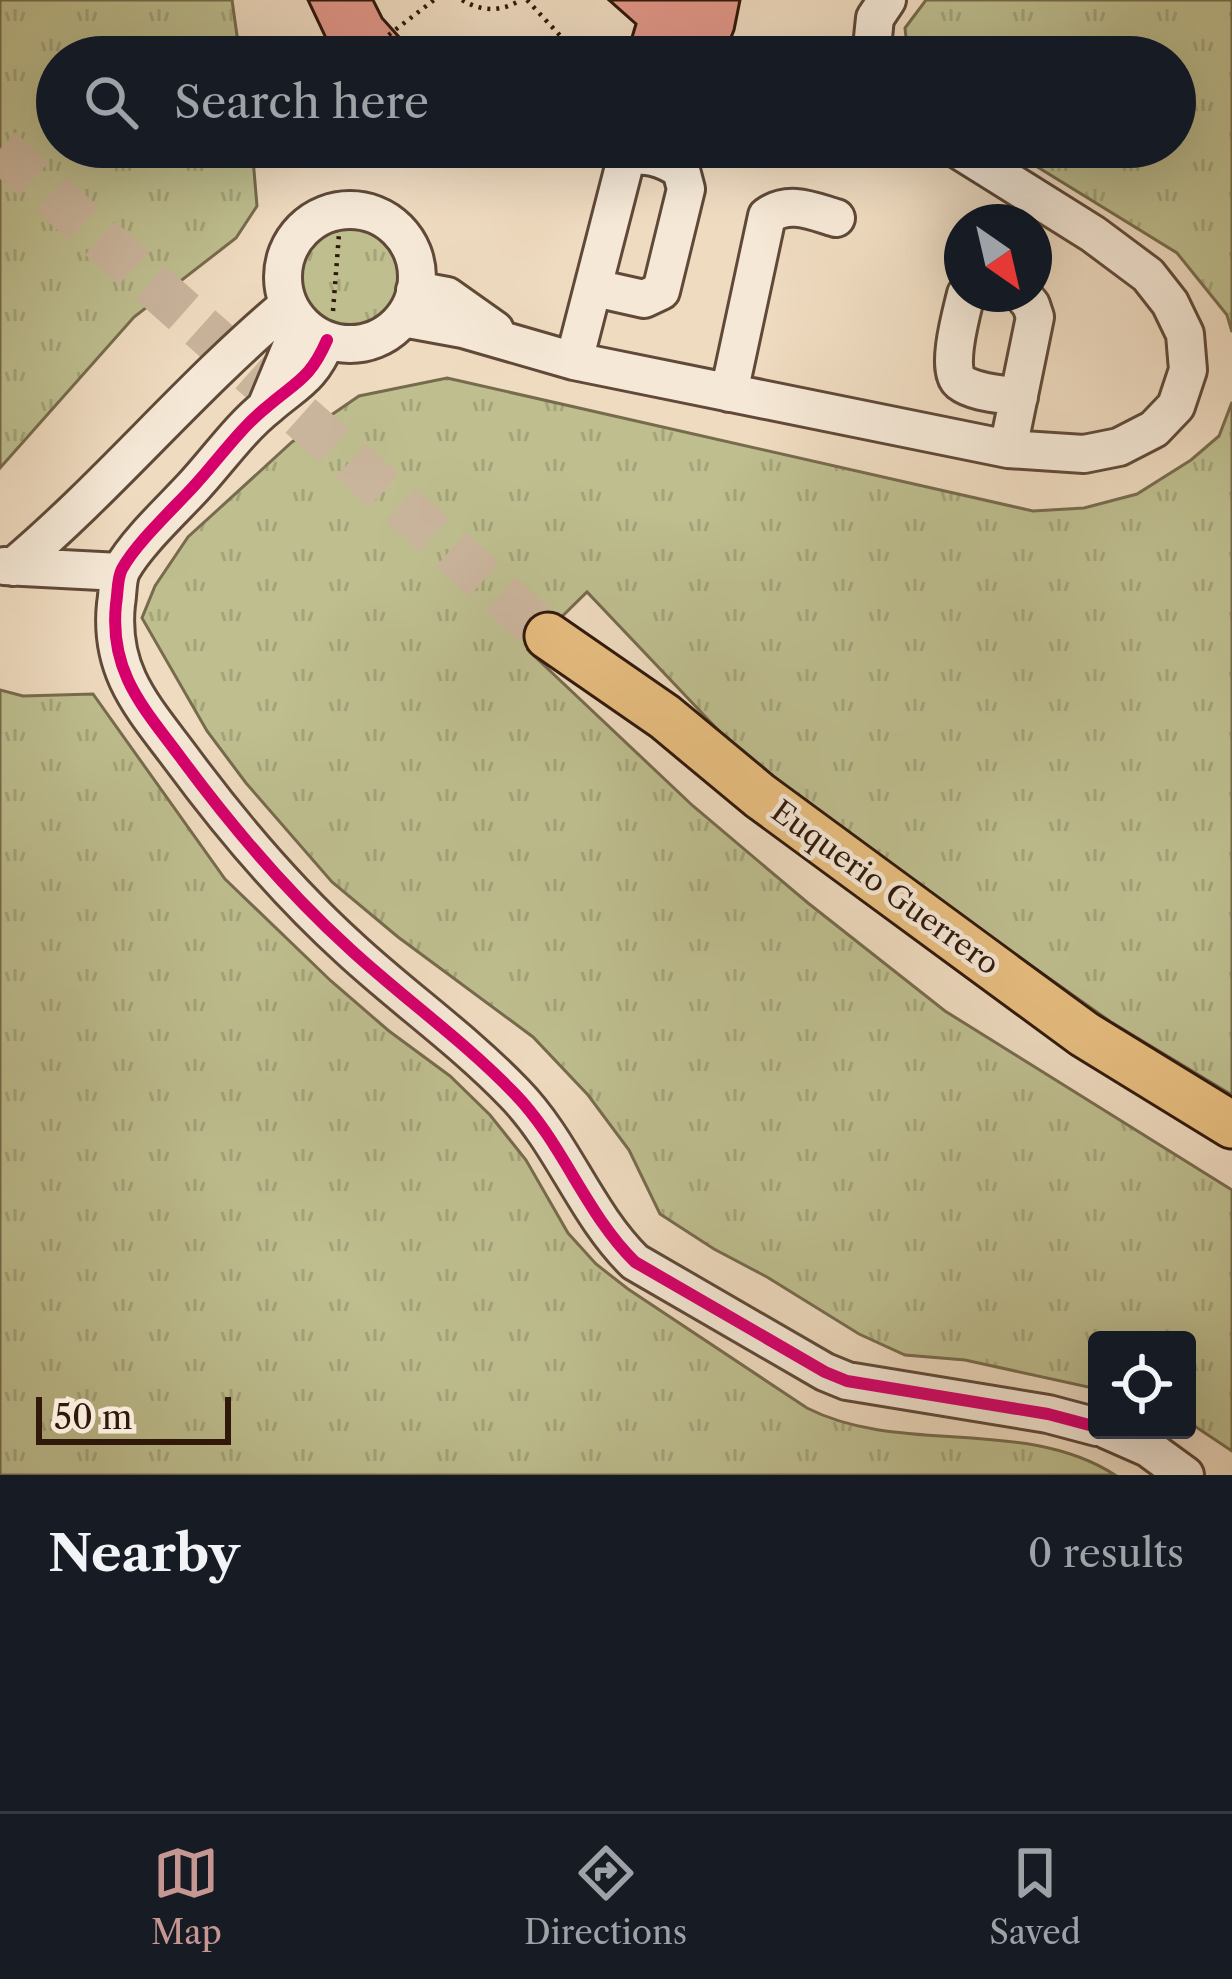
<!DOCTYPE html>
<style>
body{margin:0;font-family:"Libre Caslon Text",serif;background:#20242c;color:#f1f3f6}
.controls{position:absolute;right:36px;bottom:36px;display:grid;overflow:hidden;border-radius:12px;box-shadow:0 12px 48px #0002}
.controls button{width:108px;height:108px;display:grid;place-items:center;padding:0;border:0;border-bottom:3px solid #363941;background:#171b24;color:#f1f3f6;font:60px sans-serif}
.compass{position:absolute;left:944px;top:204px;width:108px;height:108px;border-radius:50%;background:#171b24;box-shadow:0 12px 48px #0002;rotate:146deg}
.scale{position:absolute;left:36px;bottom:30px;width:195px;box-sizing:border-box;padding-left:12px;border:6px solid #30180b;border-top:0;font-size:33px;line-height:42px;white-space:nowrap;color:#30180b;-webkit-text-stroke:9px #f5e8d6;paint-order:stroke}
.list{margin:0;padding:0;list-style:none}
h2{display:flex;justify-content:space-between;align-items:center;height:156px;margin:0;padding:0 48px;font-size:51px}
h2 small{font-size:39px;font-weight:400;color:#9ea1a6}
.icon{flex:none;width:66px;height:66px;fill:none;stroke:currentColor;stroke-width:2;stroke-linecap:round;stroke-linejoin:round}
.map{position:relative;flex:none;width:1232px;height:1475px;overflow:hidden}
.search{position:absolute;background:#171b24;box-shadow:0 12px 48px #0002;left:36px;right:36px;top:36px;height:132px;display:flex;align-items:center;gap:30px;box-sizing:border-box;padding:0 42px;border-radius:66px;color:#9ea1a6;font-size:45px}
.sheet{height:336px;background:#171b24}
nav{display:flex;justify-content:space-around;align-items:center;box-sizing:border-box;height:168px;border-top:3px solid #363941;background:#171b24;font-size:33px;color:#9ea1a6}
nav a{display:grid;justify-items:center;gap:6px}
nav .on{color:#c59692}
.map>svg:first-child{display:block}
.grass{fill:url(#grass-tufts);stroke:#776b4d;stroke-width:3}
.building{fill:#e29789;stroke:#30180b;stroke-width:3}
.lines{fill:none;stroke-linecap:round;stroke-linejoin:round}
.major-tunnel{stroke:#c9b49c;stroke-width:45;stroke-dasharray:45 22;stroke-linecap:butt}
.minor-casing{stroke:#604938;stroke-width:42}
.major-casing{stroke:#30180b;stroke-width:51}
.path{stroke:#30180b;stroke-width:4.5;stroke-dasharray:3 6;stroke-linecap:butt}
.minor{stroke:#f5e8d6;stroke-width:36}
.major{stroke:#e8be80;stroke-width:45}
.cycleway-casing{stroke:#f5e8d6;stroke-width:20}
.cycleway{stroke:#d6006c;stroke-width:12}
.labels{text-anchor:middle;stroke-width:9;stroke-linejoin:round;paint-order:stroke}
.street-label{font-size:30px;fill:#30180b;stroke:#f5e8d6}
</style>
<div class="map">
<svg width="1232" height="1475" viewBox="0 0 1232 1475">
<defs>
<pattern id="grass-tufts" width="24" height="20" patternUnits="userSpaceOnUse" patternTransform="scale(3)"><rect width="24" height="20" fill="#bebe8f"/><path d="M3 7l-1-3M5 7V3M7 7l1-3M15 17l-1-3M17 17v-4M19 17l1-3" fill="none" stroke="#a4a37a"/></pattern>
</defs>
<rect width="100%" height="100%" fill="#efdbc0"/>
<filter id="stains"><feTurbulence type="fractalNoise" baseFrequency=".00167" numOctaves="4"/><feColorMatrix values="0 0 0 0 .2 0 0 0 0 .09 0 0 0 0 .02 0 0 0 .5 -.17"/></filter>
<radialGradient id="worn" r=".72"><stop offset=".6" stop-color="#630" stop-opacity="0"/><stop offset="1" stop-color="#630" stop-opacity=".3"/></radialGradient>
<!-- grass -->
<path class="grass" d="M0,0h232l8,57h-183v90h195l5,59 -21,32 -102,79 -134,151z
M926,0h306v332l-5,-17 -50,-62 -172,-106h170v-90h-267l-3,-29z
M300 276a51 51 0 1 1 102 0a51 51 0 1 1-102 0Z
M447,378l586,133 51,-3 53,-14 54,-34 28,-24 13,-34v693l-121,-73 -317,-224 -57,-48 -150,-158 -59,58 165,156 115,97 137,108 287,179v261l-45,-30v-81h-90v49l-132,-29 -60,-5 -46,-21 -92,-57 -53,-28 -54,-35 -31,-64 -41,-55 -55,-58 -135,-100 -66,-55 -86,-99 -39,-52 -65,-113 13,-32 33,-49 104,-95 67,-46z
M0,690l23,6 70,-2 132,185 106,102 58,50 61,45 40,39 36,45 42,73 28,31 32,25 179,119c94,48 217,8 308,67h-1115z"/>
<!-- building -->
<path class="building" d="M308,0h65l9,18 26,29 20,10h-93z
M609,0h131l-6,30 -11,27h-52l-41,-13 6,-20z"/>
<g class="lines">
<!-- major-tunnel -->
<path class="major-tunnel" d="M0,149l548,487"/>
<defs>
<path id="minor" d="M871,57l4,-39 12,-18
M283 277a67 67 0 1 1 134 0a67 67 0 1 1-134 0Z
M415,290l32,6 48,34
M966,294c-4,17 -21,76 -6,88 14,11 42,12 59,15
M403,318l60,11 111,32 434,88 76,5 35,-7 35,-18 22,-23 12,-36 -3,-36 -15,-31 -22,-28 -55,-41 -139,-87
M327,340c-17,39 -30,41 -59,66 -28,22 -50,54 -74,80 -21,23 -57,56 -72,83 -5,9 -4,24 -6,35 -7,68 27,103 65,154 51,69 105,133 169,191 53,49 113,91 164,144 49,50 71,120 121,169l190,110 22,9 201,33 49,13
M574,361l52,-202c17,-8 39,0 55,11l5,19 -25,102 -17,8 -49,-11
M729,393l38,-177c22,-16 45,-5 69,2
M266,407l25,-60 7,-27
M1008,449l27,-132 -4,-12 -9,-11
M4,566l116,6
M13,567c97,-82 178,-181 275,-262
M1107,1430l41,18 37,27"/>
<path id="major" d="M548,636l117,81 95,79 324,238 148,91"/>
</defs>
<!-- minor casing -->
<use href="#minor" class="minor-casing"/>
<!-- major casing -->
<use href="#major" class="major-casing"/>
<!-- path -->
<path class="path" d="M462,0c21,12 38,12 59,0
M527,0l53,57
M360,57l74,-57
M357,147l2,13
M333,311l6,-77"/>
<!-- minor -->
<use href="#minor" class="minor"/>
<!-- major -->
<use href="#major" class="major"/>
<defs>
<path id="cycleway" d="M327,340c-17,39 -30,41 -59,66 -28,22 -50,54 -74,80 -21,23 -57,56 -72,83 -5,9 -4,24 -6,35 -7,68 27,103 65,154 51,69 105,133 169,191 53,49 113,91 164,144 49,50 71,120 121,169l190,110 22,9 201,33 49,13"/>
</defs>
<!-- cycleway casing -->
<use href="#cycleway" class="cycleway-casing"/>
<!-- cycleway -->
<use href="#cycleway" class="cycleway"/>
</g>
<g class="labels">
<!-- street labels -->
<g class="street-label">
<text transform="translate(885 888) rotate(36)" y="10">Euquerio Guerrero</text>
</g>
</g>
<rect width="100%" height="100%" filter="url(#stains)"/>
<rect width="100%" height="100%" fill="url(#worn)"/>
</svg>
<div class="controls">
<button><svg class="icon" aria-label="locate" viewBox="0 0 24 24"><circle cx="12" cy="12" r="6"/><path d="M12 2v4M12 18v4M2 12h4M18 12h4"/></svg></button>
</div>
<svg class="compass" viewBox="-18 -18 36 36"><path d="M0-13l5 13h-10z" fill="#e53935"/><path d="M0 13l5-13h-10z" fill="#9ea1a6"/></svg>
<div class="scale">50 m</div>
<div class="search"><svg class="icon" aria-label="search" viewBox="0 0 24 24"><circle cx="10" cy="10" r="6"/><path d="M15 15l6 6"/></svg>Search here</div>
</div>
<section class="sheet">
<h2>Nearby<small>0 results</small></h2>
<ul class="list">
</ul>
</section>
<nav>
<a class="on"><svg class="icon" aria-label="map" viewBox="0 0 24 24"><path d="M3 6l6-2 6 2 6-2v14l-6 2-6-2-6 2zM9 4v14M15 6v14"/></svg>Map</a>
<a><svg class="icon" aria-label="directions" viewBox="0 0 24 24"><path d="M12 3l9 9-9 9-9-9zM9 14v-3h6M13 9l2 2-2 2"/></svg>Directions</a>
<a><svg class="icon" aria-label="saved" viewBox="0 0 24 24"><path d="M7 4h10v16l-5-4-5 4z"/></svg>Saved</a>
</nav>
